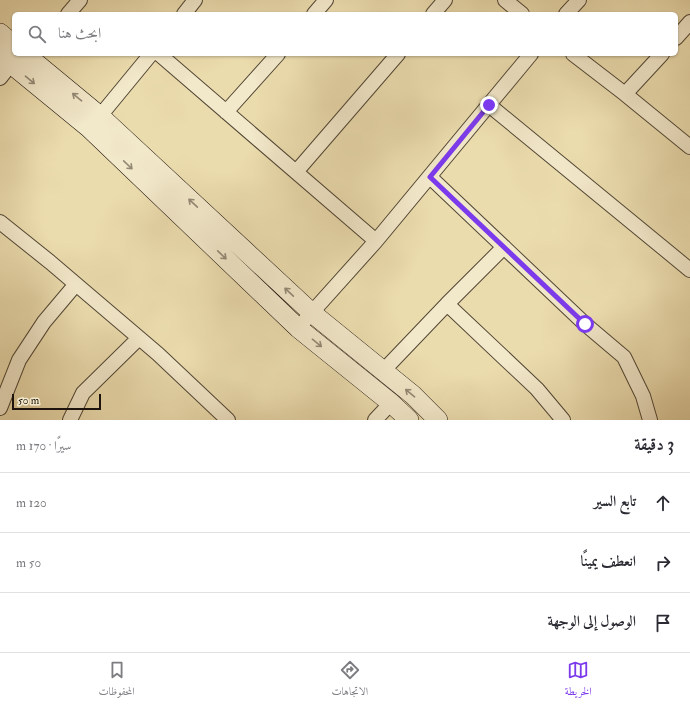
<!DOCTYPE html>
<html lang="ar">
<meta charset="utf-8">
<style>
body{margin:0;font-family:"IM FELL Double Pica",Amiri,serif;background:#f7f7f7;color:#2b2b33;direction:rtl}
.scale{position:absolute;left:12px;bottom:10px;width:89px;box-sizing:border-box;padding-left:4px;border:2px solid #1e140d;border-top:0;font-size:11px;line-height:14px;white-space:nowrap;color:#1e140d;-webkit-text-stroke:3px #f2e8ca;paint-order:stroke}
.stop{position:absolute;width:12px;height:12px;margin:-9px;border:3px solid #7c3aed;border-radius:50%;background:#fff}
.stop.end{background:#7c3aed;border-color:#fff;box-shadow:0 1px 4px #0008}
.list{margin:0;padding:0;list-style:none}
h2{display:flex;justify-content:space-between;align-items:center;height:52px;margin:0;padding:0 16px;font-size:17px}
h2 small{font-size:13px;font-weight:400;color:#7c7c81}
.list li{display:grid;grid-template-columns:26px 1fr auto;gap:12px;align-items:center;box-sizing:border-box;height:60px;padding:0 16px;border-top:1px solid #e1e1e2}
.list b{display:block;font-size:15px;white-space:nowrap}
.list em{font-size:13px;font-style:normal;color:#7c7c81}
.icon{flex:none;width:22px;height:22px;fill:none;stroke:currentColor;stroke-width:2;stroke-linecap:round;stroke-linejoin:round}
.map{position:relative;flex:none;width:690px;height:420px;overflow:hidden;direction:ltr}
.search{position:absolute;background:#fff;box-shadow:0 1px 3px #0004;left:12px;right:12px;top:12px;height:44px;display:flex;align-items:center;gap:10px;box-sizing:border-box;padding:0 14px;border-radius:6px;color:#7c7c81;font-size:15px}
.sheet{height:232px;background:#fff}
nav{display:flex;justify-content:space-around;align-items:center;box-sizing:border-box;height:56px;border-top:1px solid #e1e1e2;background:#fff;font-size:11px;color:#7c7c81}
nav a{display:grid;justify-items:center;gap:2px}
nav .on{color:#7c3aed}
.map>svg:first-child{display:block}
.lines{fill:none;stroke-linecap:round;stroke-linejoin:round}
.street-casing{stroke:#514635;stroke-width:16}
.secondary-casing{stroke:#1e140d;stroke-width:20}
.street{stroke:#f2e8ca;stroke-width:14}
.secondary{stroke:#f2e8ca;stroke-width:19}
.oneway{stroke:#938975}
.route{stroke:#7c3aed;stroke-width:5}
</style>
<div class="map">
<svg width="690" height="420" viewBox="0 0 690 420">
<rect width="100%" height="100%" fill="#ebdcae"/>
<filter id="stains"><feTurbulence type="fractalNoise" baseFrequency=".005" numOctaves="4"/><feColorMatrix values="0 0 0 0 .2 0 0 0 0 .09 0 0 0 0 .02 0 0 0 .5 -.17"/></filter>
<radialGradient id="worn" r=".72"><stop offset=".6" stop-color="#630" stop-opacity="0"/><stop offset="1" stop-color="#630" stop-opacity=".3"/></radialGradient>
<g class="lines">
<defs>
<path id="street" d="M505,0l17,14
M68,14l12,-14
M184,14l11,-14
M314,14l12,-14
M433,14l12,-14
M566,14l13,-14
M676,38l14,-16
M159,54l217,187
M573,54l52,40 65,53
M0,78l11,-14
M625,94l37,-40
M489,105l201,165
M226,112l52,-58
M100,116l51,-62
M296,172l102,-118
M430,177l155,147 39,33 19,39 7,24
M0,222l50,40 108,92 70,66
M447,304l90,85 26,31
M298,328l78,-87 155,-187
M383,371l64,-67 57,-57
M0,408l19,-48 25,-38 32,-38
M70,420l13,-27 56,-55
M375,420l16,-17"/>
<path id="secondary" d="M0,33l14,12
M25,54l75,62 212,197 101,82 25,25
M0,55l89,73 209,200 93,75 18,17"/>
</defs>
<!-- street casing -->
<use href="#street" class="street-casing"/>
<!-- secondary casing -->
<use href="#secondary" class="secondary-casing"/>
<!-- street -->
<use href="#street" class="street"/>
<!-- secondary -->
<use href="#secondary" class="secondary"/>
</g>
<!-- one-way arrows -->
<defs><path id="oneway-shaft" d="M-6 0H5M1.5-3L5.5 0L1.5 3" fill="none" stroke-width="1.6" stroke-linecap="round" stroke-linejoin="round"/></defs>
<g class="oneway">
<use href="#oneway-shaft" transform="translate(30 80) rotate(40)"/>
<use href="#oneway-shaft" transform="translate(77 97) rotate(-140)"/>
<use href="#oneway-shaft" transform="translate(128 165) rotate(44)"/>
<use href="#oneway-shaft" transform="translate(193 203) rotate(-137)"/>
<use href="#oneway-shaft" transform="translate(222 255) rotate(44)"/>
<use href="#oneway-shaft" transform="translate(289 292) rotate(-137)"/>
<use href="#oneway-shaft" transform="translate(317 343) rotate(39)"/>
<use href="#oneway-shaft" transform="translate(410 393) rotate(-140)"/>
</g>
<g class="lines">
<!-- route -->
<path class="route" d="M489,105l-59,72 155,147"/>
</g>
<rect width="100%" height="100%" filter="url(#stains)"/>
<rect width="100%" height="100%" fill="url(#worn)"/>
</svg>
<div class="scale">50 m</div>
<div class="stop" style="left:585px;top:324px"></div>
<div class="stop end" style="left:489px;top:105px"></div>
<div class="search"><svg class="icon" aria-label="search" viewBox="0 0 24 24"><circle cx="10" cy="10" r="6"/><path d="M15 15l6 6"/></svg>ابحث هنا</div>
</div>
<section class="sheet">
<h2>3 دقيقة<small>سيرًا · 170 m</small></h2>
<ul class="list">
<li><svg class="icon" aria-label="ahead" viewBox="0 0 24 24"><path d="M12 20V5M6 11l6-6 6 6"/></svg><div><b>تابع السير</b></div><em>120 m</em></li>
<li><svg class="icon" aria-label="right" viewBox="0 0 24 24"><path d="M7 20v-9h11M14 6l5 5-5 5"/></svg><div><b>انعطف يمينًا</b></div><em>50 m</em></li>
<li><svg class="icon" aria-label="arrive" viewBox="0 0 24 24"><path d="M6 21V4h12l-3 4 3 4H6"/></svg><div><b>الوصول إلى الوجهة</b></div></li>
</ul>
</section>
<nav>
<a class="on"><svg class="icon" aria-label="map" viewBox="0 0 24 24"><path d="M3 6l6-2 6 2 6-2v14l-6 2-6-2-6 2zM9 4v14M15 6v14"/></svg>الخريطة</a>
<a><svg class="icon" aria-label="directions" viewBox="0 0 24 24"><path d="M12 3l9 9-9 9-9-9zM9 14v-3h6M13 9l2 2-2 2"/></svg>الاتجاهات</a>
<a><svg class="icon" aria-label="saved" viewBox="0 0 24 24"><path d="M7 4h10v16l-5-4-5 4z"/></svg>المحفوظات</a>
</nav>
